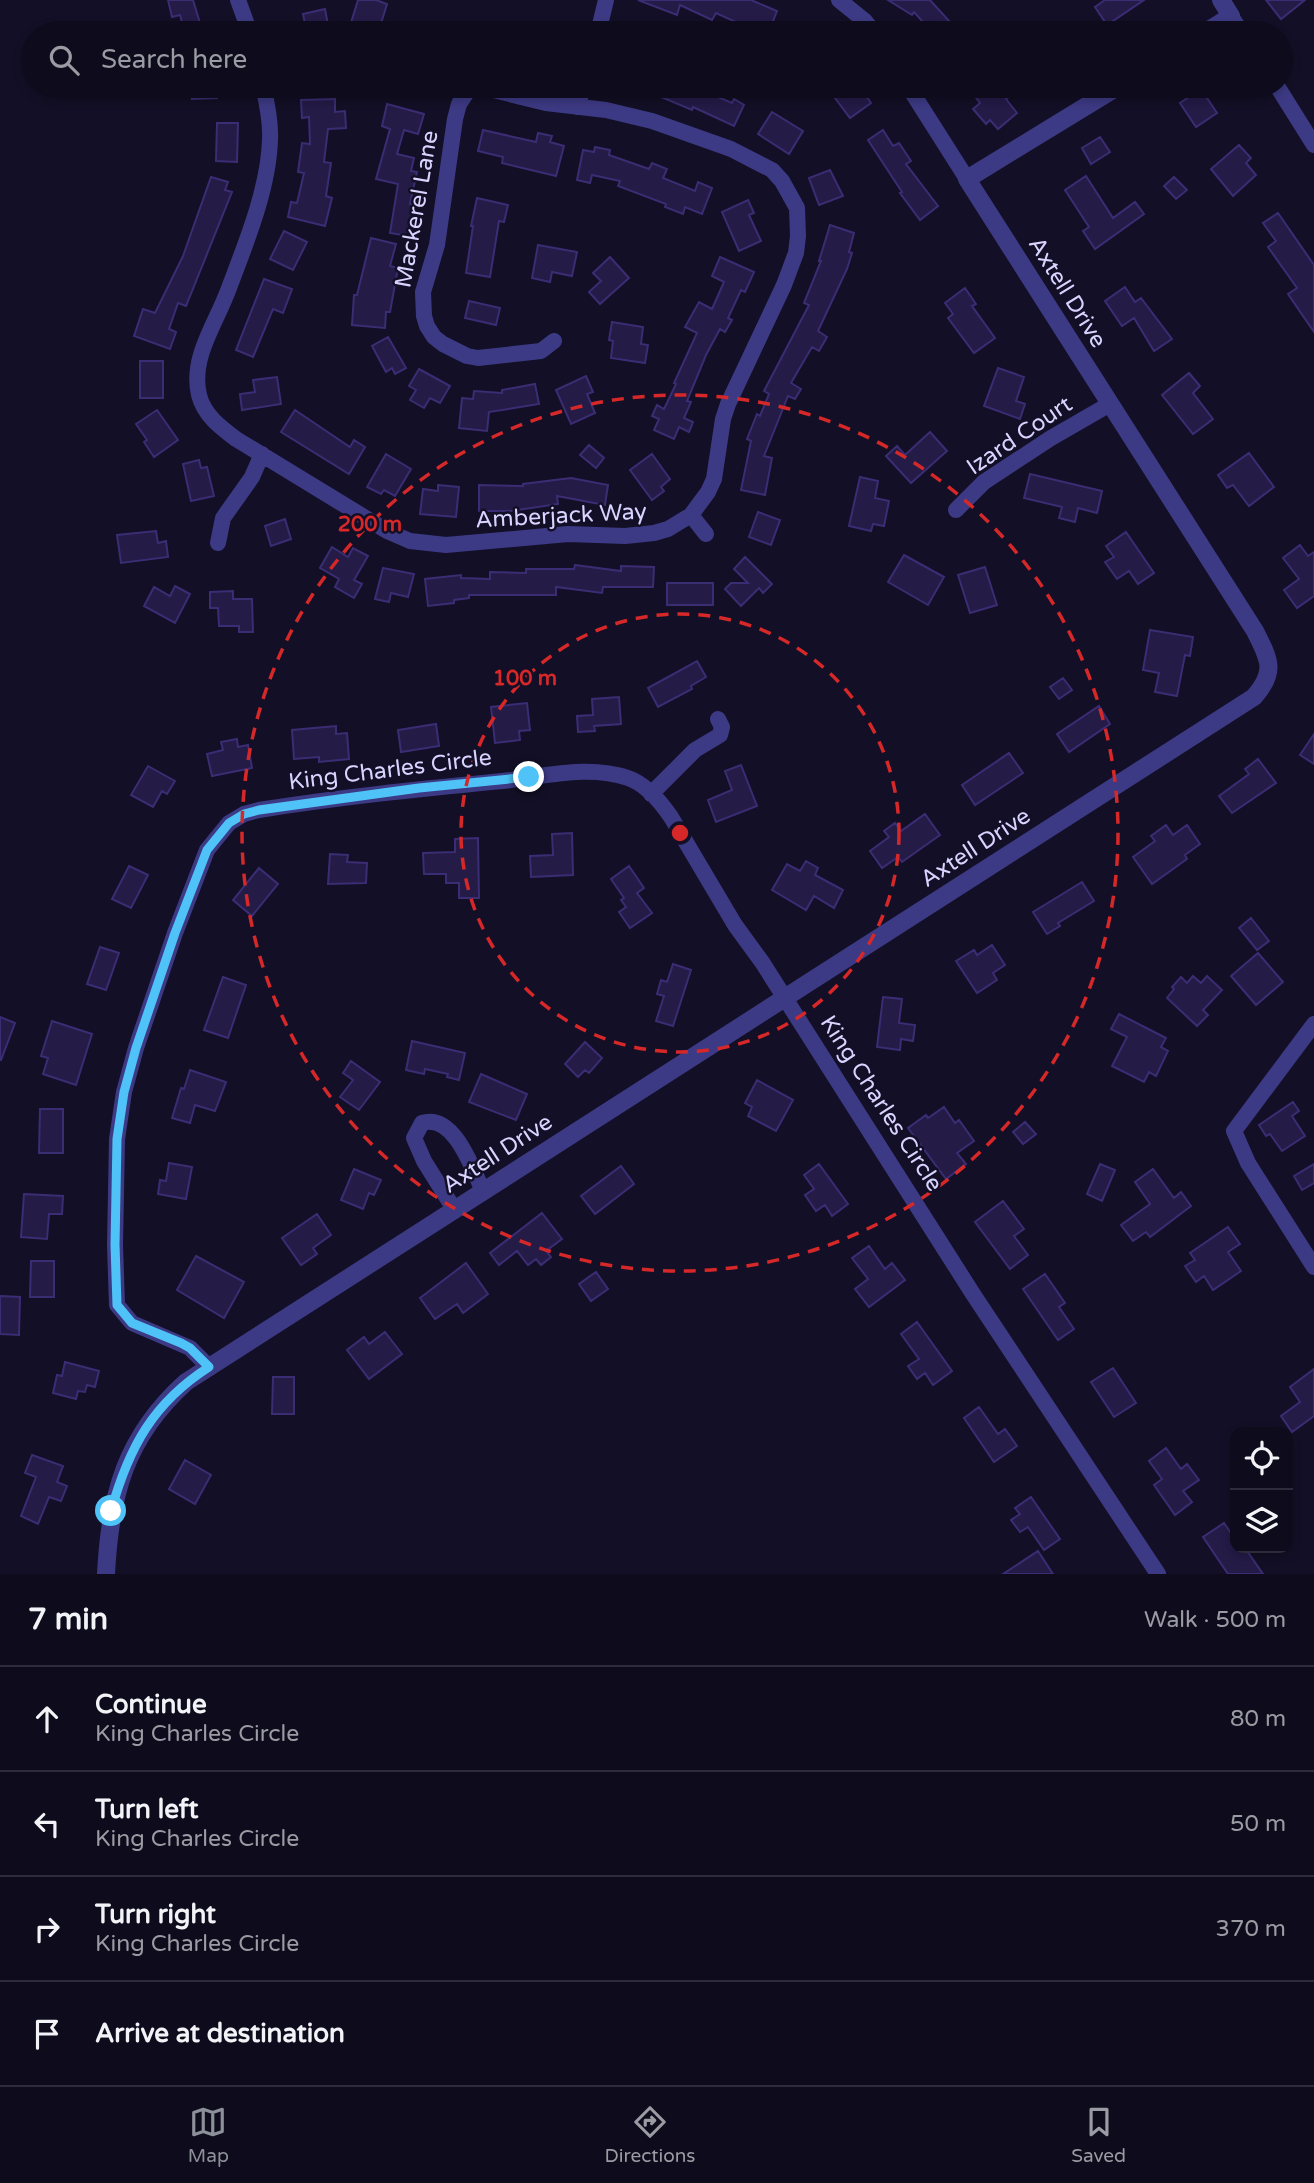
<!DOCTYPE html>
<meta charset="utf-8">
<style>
body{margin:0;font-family:"Varela Round",sans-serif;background:#1c1929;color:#f1f3f6}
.controls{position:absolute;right:21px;bottom:21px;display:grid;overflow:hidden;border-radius:14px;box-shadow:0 4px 10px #0003}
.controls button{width:63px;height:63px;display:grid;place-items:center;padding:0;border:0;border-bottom:2px solid #2e2b3b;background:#0e0b1c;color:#f1f3f6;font:35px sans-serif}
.stop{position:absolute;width:21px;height:21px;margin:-16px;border:5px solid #4fc3f7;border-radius:50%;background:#fff}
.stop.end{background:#4fc3f7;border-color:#fff;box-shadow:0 2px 7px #0008}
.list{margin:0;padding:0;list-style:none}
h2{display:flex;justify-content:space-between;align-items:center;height:91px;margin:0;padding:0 28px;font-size:30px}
h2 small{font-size:23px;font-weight:400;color:#9b9ba3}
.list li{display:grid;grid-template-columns:46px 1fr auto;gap:21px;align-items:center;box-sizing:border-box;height:105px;padding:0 28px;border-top:2px solid #2e2b3b}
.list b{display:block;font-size:26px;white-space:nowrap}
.list p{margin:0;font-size:23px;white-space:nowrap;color:#9b9ba3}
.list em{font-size:23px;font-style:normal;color:#9b9ba3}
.icon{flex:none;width:38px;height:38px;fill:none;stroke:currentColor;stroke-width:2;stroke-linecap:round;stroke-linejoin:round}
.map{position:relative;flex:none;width:1314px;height:1574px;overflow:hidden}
.search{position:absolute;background:#0e0b1c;box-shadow:0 4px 10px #0003;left:21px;right:21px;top:21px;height:77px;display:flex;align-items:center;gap:18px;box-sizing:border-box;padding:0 24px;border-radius:38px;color:#9b9ba3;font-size:26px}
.sheet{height:511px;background:#0e0b1c}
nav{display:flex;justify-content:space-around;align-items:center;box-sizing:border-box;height:98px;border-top:2px solid #2e2b3b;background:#0e0b1c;font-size:19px;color:#9b9ba3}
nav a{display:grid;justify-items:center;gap:4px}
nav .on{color:#8c9099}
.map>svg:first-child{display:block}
.building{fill:#241b47;stroke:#3b2d73;stroke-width:2}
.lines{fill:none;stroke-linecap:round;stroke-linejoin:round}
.minor{stroke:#3d3a85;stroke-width:16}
.tertiary{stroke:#3d3a85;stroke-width:18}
.route{stroke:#4fc3f7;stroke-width:9}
.ring{fill:none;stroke:#d62828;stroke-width:3.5;stroke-dasharray:12 9}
.labels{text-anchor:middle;stroke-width:5;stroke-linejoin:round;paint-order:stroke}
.street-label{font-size:23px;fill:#d9d4ff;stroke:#130f26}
.centre{fill:#d62828;stroke:#130f26;stroke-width:3.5}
.ring-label{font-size:21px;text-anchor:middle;font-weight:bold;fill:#d62828;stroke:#130f26;stroke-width:5;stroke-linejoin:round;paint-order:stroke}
</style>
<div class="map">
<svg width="1314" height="1574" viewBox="0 0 1314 1574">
<rect width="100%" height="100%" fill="#130f26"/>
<!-- building -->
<path class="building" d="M168,0h25l10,33h-18l-5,-18 -8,2z
M358,0h18l11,4 -9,29h-14v-2l-14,-5z
M638,0h113l26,11 -6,15 -6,-3 -5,10 -44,-20 -4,7 -32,-15 -3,10z
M888,0h42l30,33h-27l-19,-21 -2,3z
M1105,0h39l-37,25 -12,-18z
M1266,0h39l-24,19z
M325,9l4,21 -22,3 -4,-19z
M191,86h25l1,12 -25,1z
M635,86h67l-1,4 31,13 2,-4 10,6 -10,21 -41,-19 -1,3z
M826,86h28l5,6 3,-2 9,13 -21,15z
M967,86h40l6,8 -7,5 11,14 -19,16 -8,-9 -4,4 -13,-15 7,-6z
M1201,89l16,24 -21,14 -16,-24z
M335,99v13l10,-1 1,17 -18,1 -4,33 7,1 -5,33 6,2 -7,28 -37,-9 3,-15 6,1 7,-30 -6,-1 4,-29 8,1 -1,-27 -7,1 -1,-18z
M387,104l37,10 -6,20 -14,-4 -7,24 17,4 -3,13 6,1 -7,32 5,1 -6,31 -19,-3 8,-49 -22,-5 14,-50 -8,-3z
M772,112l31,19 -14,23 -31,-20z
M217,123h21l-1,39 -21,-1z
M483,130l53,12 2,-9 14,3 -2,6 14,4 -8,30 -54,-13 1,-6 -25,-6z
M883,130l10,16 6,-3 12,18 -5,3 32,42 -18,14 -20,-27 2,-1 -34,-52z
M1100,137l10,15 -19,12 -9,-16z
M1239,145l12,13 -5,5 10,12 -23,21 -22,-27z
M595,147l15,3 -1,5 40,14 3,-6 15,6 -4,9 32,13 3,-9 14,6 -10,26 -17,-7 -2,7 -18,-7 1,-3 -48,-18 2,-5 -28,-6 -2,8 -13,-3 6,-30 11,2z
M830,170l13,26 -24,9 -10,-27z
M1086,176l27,42 22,-16 9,12 -49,35 -12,-18 6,-4 -24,-37z
M211,177l17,5 -3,8 7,2 -46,114 -8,-3 -9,26 7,3 -6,17 -36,-13 9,-27 12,4 28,-57z
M1174,177l13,13 -11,9 -12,-13z
M477,198l31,7 -4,17 -5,-1 -9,56 -24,-4 7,-47h-2z
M748,200l6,13 -5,2 12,26 -22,10 -17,-39z
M1278,213l36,52v67l-26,-38 9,-6 -29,-41 8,-6 -13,-18z
M830,225l24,8 -5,19 3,1 -5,16 -29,62 9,6 -8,14 -7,-4 -21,36 10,6 -6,10 -7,-3 -24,60 8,2 -7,37 -24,-5 10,-49 -4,-2 10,-25 3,2 9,-22 -5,-3 45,-86 -5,-2 17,-42h-2z
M284,231l23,11 -14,28 -23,-11z
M371,238l25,6 -6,22 8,2 -8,44h-4l-1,16 -33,-3 2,-30h3z
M538,245l39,7 -5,24 -20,-4 -2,10 -18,-4z
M610,257l19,21 -29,26 -11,-12 12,-11 -8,-8z
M720,257l34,15 -9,20 -4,-2 -13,28 4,2 -7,12 -5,-3 -14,26 -19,46 4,1 -7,16 9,4 -4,10 -10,-5 -5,12 -20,-9 5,-11 -7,-3 5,-11 7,4 12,-25 -2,-1 23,-50 -12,-6 14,-25 13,7 12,-27 -12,-6z
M264,279l28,10 -9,24 -10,-4 -20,48 -17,-7z
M1125,287l10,15 6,-4 31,41 -18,12 -20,-33 -12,8 -17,-25z
M965,288l11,16 -4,2 23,32 -21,15 -26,-35 5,-4 -8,-11z
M469,301l31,7 -4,17 -31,-7z
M612,322l31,5 -2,17 7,1 -3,18 -34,-5 2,-17 -4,-1z
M388,337l18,31 -11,6 -3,-6 -6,4 -14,-26z
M140,361h23v37h-23z
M998,368l26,9 -8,24 9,3 -5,15 -36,-13z
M419,369l31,17 -10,17 -10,-5 -6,10 -14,-8 6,-10 -7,-4z
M1189,373l11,13 -7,7 20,26 -20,15 -31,-39z
M586,376l7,16 -6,2 8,19 -24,11 -15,-34z
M277,377l4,27 -39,6 -2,-16 15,-2 -2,-12z
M535,384l4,20 -50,8 -2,19 -28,-3 3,-30 11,1 1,-8 28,2v-3z
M157,410l21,30 -24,17 -10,-15 3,-2 -11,-16z
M295,410l55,37 4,-7 11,7 -16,27 -68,-42z
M930,432l17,19 -36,32 -25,-27 11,-10 8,9z
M589,445l15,13 -8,10 -16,-13z
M1249,453l25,34 -25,19 -16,-21 -6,3 -9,-13z
M386,454l25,15 -16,27 -11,-6 -3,4 -14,-7z
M652,454l18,25 -9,8 3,4 -12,9 -22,-30z
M199,460l2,8 6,-1 7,29 -23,5 -8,-37z
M1030,474l72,17 -5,22 -19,-5 -3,14 -16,-4 3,-11 -38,-9z
M860,477l18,4 -3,17 14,3 -5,25 -11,-2 -2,7 -22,-5z
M571,478l37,7 -3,20 -48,-9 1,8 -47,7h-32v-26l44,1v-2z
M438,485l21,2 -3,30 -36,-3 3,-25 15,2z
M758,512l22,8 -9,25 -22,-8z
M285,519l6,20 -20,7 -6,-20z
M156,531l2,12 8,-2 2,16 -47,6 -4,-28z
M1126,532l28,41 -16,11 -9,-13 -12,8 -12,-17 9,-5 -8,-11z
M1300,545l8,11 6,-4v44l-17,12 -13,-18 15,-11 -16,-21z
M332,547l16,10 5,-9 15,8 -14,24 8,4 -8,14 -19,-11 4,-8 -19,-11z
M904,555l40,22 -16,28 -40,-23z
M745,557l27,27 -9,9 -4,-5 -18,18 -16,-17 6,-6h17l-14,-14z
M575,565l46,6v-5l33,1 -1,20h-50l-1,6 -46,-6v8h-87v3l-15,2v3l-26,3 -3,-27 36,-4v3l29,1v-7l36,1v-4h48z
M985,567l12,38 -27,8 -12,-38z
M383,568l31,6 -6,23 -17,-4 -2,9 -14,-3z
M667,583h46v22h-46z
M175,586l15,8 -15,29 -31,-17 10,-19 16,9z
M233,591v8h19l1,33h-14v-6h-20l-1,-18h-8v-16z
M1150,630l43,7 -3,19 -5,-1 -8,41 -22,-4 4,-19 -16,-3z
M697,661l9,16 -15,9 1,3 -34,18 -10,-19z
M1063,678l9,12 -13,9 -9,-12z
M619,697l2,27 -27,2 1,5 -17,1 -1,-16 16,-1 -1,-16z
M527,703l3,27 -11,1 1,9 -25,3 -4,-36z
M1099,706l11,18 -41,28 -12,-18z
M436,724l3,22 -38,6 -3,-22z
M336,726v8l11,-1 2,26 -30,3v-5l-25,2 -2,-29z
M1314,734v30l-14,-9z
M237,739l1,8 10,-2 4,23 -40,8 -5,-22 16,-4 -2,-8z
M1009,753l14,20 -48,32 -13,-20z
M1258,759l18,24 -44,30 -13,-17 30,-22 -4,-5z
M741,765l16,41 -41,16 -8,-22 24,-10 -7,-19z
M148,766l27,15 -8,13 -5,-3 -9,16 -22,-12z
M925,814l15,21 -38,27 -4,-5 -16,11 -12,-17 19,-14 -5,-6 11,-8 6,8z
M1166,825l7,10 14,-10 13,19 -15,11 2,4 -35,25 -19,-27 22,-16 -4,-5z
M572,833l1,42 -42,2 -1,-21 23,-1 -1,-21z
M478,838l1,60h-20v-15h-13v-9h-22l-1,-21 32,-1v-13z
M330,854l18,1 -1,7 20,1 -1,20 -38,1z
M806,861l12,7 -3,7 28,15 -9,18 -20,-12 -8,14 -34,-20 15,-26 13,7z
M129,866l19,9 -17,33 -19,-9z
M629,866l15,22 -7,5 15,20 -22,15 -11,-16 7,-5 -5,-7 3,-2 -13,-19z
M259,868l19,16 -26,32 -19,-16z
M1082,882l12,19 -36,22 2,3 -13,8 -14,-22z
M1251,918l18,23 -12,9 -18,-22z
M992,945l13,20 -12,8 4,7 -20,13 -21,-32 18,-11 3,5z
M100,947l19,6 -13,37 -19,-6z
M1258,953l25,29 -27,23 -25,-29z
M673,964l18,6 -18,56 -17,-5 8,-25 -7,-2 4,-14 6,2z
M1193,976l8,7 6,-7 15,14 -19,20 5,5 -11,11 -30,-28 7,-9 -2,-2 9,-10 6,6z
M223,977l23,8 -18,53 -24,-8z
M883,997l19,2 -3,24 16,2 -2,16 -12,-2 -1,11 -23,-3z
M1119,1014l47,24 -5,9 7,4 -12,25 -7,-4 -5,10 -32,-16 15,-29 -16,-8z
M0,1017l15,6 -14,37h-1z
M52,1021l40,13 -16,51 -33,-11 5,-16 -7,-2z
M412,1041l53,12 -6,27 -12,-3 1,-3 -23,-5 -1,5 -18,-4z
M585,1042l17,16 -13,15 -4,-3 -7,7 -13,-13z
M351,1061l29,21 -21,28 -19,-13 13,-17 -10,-7z
M190,1070l36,12 -11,29 -20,-6 -5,18 -18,-5 9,-30 3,1z
M481,1074l46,20 -11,26 -47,-18z
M757,1080l36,20 -17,31 -28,-15 4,-9 -7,-4z
M1293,1102l6,9 -7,5 13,20 -23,15 -12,-17 -4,2 -7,-11z
M944,1107l11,16 4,-3 15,21 -17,12 9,11 -20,15 -38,-51 18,-13 2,3z
M40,1109h23v44h-24z
M1025,1122l11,12 -13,10 -10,-12z
M169,1163l23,4 -6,32 -28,-5 2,-14 6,1z
M819,1164l29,40 -16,12 -7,-11 -9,6 -11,-16 9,-6 -10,-14z
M1100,1164l15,6 -13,31 -15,-7z
M1314,1164v19l-12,7 -8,-14z
M621,1166l13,18 -39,30 -14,-18z
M354,1169l27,11 -7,15 -5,-2 -6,16 -22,-9z
M1153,1169l21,29 7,-6 10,14 -41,31 -4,-5 -13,9 -12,-16 29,-21 -15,-22z
M24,1194l39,2 -1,18h-13l-2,25 -26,-2z
M1003,1201l21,28 -10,7 14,19 -18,14 -35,-47z
M542,1213l20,26 -16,12 5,6 -10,8 -5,-6 -8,6 -11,-14 -18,14 -9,-12z
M317,1214l14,21 -18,13 4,6 -16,11 -19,-27z
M1228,1227l12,17 -12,8 13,19 -28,19 -9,-14 -8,6 -11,-16 10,-6 -5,-7z
M869,1246l16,23 7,-6 13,17 -36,27 -14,-18 13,-10 -16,-21z
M196,1256l48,26 -20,36 -47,-28z
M31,1261h23v36h-24z
M466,1263l22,31 -25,19 -6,-9 -22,15 -15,-21z
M596,1272l12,17 -17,12 -12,-17z
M1045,1274l20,29 -6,4 15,22 -16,11 -35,-51z
M0,1296l20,1 -1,38 -19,-1z
M917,1322l35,49 -19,14 -8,-12 -8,6 -9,-13 11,-7 -18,-25z
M385,1332l17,22 -33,25 -22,-29 17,-13 5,7z
M65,1362l34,9 -4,16 -8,-2 -2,7 -7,-1 -2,8 -23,-6 4,-18 5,1z
M1113,1368l23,35 -22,14 -23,-35z
M1314,1369v47l-22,16 -11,-16 19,-14 -10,-15z
M273,1377h21v37h-22z
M979,1407l19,27 7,-5 12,17 -23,16 -30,-44z
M1166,1448l15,21 6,-5 12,16 -16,11 9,11 -17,13 -21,-30 8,-6 -13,-18z
M32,1455l31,11 -6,16 10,4 -6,15 -12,-4 -11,27 -17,-8 15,-39 -11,-4z
M185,1460l26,15 -16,29 -26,-15z
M1031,1497l29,42 -16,11 -16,-23 -8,5 -9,-12 9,-6 -5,-6z
M1224,1523l11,16v9h10l18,26h-35l-25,-37z
M1038,1551l15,23h-50z"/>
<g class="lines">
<!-- minor -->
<path class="minor" d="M238,0l12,33
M839,0l26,21 10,12
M1231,16l11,17
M598,33l8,-33
M263,86c4,17 8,35 7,53 -1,48 -24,104 -41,149 -12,34 -39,69 -30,107 5,20 21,32 37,44l151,92 23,10 36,4 122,-11 57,2 29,-3 14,-4 23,-14 17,-23 6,-13 9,-60 5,-15 56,-119 12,-32 2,-17 -1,-28 -15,-27 -10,-11 -41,-21 -79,-28 -46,-11 -60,-7 -69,-17
M471,86l-12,18 -4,15 -18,126 -14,47 1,24 3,10 7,11 9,7 24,12 11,2 63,-7 13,-10
M908,86l59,93
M1277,86l37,59
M577,107l7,-21
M956,510l28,-28 67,-44 59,-34
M691,515l15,19
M218,543l5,-25 29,-41 10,-23
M651,794l44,-44 25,-15 2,-8 -4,-8
M1314,1024l-80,107 14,32 66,104
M454,1209l-30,-48 -10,-23 8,-15c32,-10 50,45 61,68
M209,1367l-19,-19 -58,-25 -15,-18 -2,-60 2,-106 7,-47 12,-44 39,-115 32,-83 22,-27 15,-9 15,-4c81,-13 161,-21 243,-29 42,-4 85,-17 126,-3 18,6 32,23 43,39l64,108 27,37 211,332 185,280"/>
<!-- tertiary -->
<path class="tertiary" d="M1204,33l27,-17 -10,-16
M106,1574c4,-79 19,-137 80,-192l1068,-685c23,-26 15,-38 1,-66l-288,-452 152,-93"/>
</g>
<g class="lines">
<!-- route -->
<path class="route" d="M111,1511c18,-64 42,-108 98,-144l-19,-19 -9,-5 -49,-20 -15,-18 -2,-60 2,-106 7,-47 12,-44 39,-115 32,-83 22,-27 15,-9 15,-4 160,-22 110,-11"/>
</g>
<!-- distance rings -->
<g class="ring">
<circle cx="680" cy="833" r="219"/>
<circle cx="680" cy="833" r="438"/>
</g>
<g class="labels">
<!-- street labels -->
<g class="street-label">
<text transform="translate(416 209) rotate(-80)" y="8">Mackerel Lane</text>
<text transform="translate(1068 292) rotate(58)" y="8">Axtell Drive</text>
<text transform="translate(1019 435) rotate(-34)" y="8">Izard Court</text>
<text transform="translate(561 515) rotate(-3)" y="8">Amberjack Way</text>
<text transform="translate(390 769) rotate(-7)" y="8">King Charles Circle</text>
<text transform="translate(975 847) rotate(-33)" y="8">Axtell Drive</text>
<text transform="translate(882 1103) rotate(57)" y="8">King Charles Circle</text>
<text transform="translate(497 1153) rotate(-33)" y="8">Axtell Drive</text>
</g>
</g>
<circle cx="680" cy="833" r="10" class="centre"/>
<g class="ring-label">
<text x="370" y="531">200 m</text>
<text x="525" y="685">100 m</text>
</g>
</svg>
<div class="controls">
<button><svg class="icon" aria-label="locate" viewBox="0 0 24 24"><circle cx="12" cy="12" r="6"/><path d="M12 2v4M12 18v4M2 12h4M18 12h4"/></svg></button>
<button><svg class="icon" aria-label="layers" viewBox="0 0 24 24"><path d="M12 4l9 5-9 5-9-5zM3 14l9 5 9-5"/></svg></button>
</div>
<div class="stop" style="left:111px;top:1511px"></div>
<div class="stop end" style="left:529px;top:777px"></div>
<div class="search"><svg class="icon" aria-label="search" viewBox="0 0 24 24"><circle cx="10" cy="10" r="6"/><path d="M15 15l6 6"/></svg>Search here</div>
</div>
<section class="sheet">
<h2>7 min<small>Walk · 500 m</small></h2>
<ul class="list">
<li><svg class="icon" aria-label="ahead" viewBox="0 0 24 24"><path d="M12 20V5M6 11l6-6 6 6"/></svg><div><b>Continue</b><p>King Charles Circle</p></div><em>80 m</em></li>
<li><svg class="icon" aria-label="left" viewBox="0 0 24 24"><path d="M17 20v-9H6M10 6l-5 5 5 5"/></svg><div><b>Turn left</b><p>King Charles Circle</p></div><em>50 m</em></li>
<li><svg class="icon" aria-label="right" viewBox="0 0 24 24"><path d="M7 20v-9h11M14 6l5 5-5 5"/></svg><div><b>Turn right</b><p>King Charles Circle</p></div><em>370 m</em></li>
<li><svg class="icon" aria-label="arrive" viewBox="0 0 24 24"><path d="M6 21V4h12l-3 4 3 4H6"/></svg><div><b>Arrive at destination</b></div></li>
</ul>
</section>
<nav>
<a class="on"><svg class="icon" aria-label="map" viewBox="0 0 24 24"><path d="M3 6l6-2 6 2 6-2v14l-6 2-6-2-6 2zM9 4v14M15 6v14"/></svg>Map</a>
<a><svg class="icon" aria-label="directions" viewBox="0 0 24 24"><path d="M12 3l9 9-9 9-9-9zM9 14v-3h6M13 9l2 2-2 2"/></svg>Directions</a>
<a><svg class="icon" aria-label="saved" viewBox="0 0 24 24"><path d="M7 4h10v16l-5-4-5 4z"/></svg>Saved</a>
</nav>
